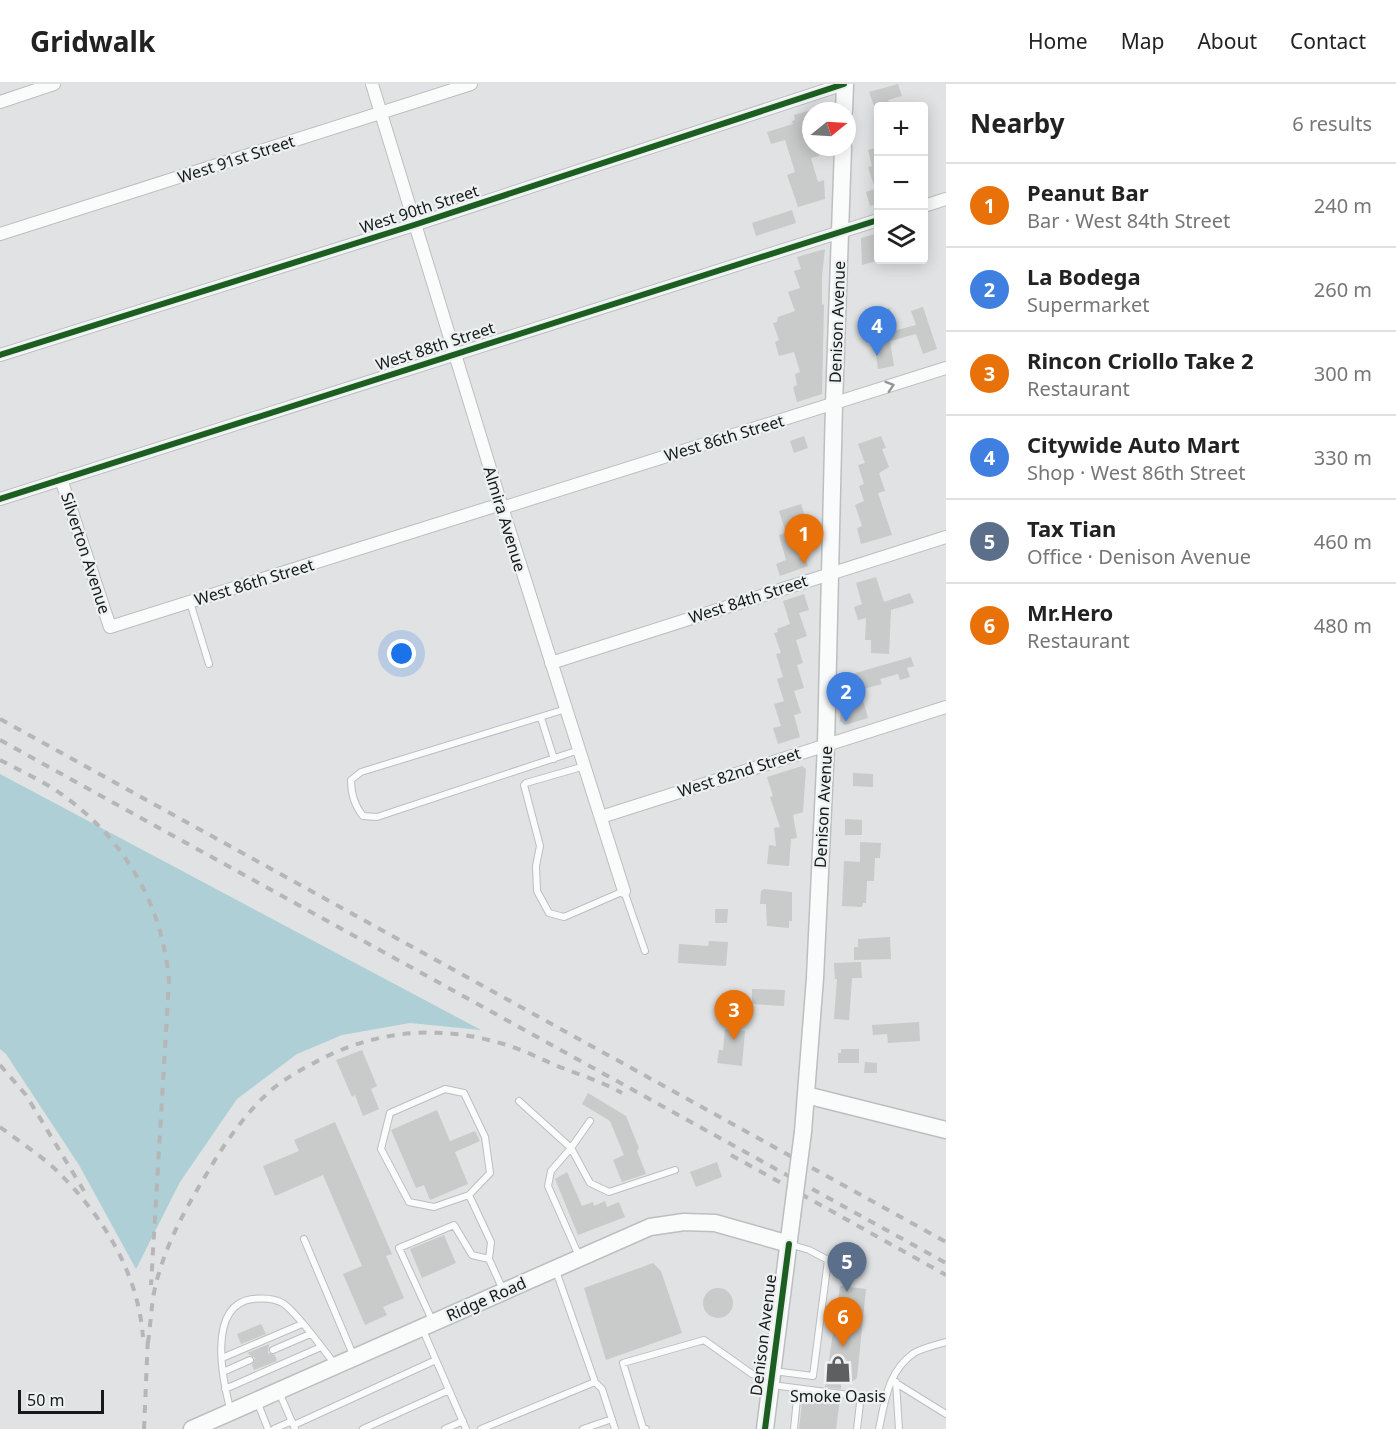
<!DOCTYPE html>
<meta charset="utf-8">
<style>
body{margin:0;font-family:"Noto Sans",sans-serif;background:#f2f2f2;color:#222}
.controls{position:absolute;right:18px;top:18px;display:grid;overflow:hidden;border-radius:6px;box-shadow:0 3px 15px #0003}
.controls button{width:54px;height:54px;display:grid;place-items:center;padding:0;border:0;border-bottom:2px solid #e0e0e0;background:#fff;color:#222;font:30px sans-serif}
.compass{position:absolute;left:802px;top:18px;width:54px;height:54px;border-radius:50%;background:#fff;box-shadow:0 3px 15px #0003;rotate:72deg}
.scale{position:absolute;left:18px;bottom:15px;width:86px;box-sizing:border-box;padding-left:6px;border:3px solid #171819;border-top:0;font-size:16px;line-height:21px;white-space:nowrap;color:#171819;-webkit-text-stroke:4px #edf1f2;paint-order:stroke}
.you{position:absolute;left:402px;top:570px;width:21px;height:21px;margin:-15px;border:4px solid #fff;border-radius:50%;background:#1a73e8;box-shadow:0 0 0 9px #1a73e833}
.badge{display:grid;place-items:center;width:39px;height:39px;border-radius:50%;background:#5d5f60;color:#fff;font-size:20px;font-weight:700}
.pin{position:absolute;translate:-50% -50px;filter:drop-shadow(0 2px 3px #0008)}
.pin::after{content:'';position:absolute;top:32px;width:21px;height:18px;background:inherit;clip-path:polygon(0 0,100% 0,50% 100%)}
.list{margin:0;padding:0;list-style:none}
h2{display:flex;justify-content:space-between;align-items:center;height:78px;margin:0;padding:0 24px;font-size:26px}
h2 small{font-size:20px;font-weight:400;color:#767676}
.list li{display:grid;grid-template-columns:39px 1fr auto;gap:18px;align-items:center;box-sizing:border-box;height:84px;padding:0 24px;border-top:2px solid #e0e0e0}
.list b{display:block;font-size:22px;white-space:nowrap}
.list p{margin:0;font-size:20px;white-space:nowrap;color:#767676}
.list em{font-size:20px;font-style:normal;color:#767676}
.icon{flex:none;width:33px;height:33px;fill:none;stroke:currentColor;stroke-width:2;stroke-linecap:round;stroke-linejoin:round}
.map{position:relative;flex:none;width:946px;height:1345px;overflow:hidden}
header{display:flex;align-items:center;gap:36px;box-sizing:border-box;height:84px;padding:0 30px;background:#fff;border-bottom:2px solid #e0e0e0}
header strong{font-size:28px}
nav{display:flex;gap:33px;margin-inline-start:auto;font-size:21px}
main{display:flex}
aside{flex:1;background:#fff}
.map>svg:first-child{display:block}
.green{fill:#aecfd6}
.building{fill:#c9caca}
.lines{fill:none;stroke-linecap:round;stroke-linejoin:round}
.lane-casing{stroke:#bdbebf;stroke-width:8}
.street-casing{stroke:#bdbebf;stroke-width:14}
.secondary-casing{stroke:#bdbebf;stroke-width:19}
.lane{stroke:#fafbfb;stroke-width:6}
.street{stroke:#fafbfb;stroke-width:12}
.secondary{stroke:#fafbfb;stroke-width:16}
.rail{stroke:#b6b6b6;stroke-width:4;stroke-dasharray:8 8;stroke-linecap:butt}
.secondary-bridge-casing{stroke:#bdbebf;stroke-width:19;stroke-linecap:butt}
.secondary-bridge{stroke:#fafbfb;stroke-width:16}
.cycleway-casing{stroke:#edf1f2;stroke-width:10}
.cycleway{stroke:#1b5e20;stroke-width:6}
.oneway{stroke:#949595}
.labels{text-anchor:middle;stroke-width:4.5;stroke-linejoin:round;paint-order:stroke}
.street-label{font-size:16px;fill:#171819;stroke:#edf1f2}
.poi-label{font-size:16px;fill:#171819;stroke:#edf1f2}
</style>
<header>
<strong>Gridwalk</strong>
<nav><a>Home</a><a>Map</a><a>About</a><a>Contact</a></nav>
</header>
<main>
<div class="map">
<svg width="946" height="1345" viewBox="0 0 946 1345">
<rect width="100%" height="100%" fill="#e0e2e3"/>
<!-- green -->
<path class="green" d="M0,690l481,256 -71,-7 -68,12 -45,19 -60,45 -57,83 -44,87 -57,-104 -73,-111 -6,-5z"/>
<!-- building -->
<path class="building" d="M898,0l4,12 -14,4 2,6h-16l-5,-14z
M811,26v37h5l3,9 -8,2 7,24 6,-2 1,19 -27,8 -11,-32 8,-3 -10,-32 -14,4 -4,-12 26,-8 -1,-3 3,-1 -1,-5z
M879,63v56l-9,3 -4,-14 9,-3 -7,-22 4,-1 -4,-16z
M792,126l4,13 -40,13 -4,-13z
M879,149v27l-17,5 -1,-27z
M825,165l-3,27v29l2,-1 -2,90 -25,8 -4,-15 4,-2 -2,-11 5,-2 -6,-20 -15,4 -4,-14 4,-2 -6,-17 4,-1 1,-5 17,-6 -7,-19 12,-4 -6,-17 7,-2 -4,-12z
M923,223l14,42 -14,5 -7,-20 -26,7 4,25 -16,3 -6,-40 -4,1 -4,-13 26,-9 7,22 19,-5 -5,-14z
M804,352l4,12 -14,5 -4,-12z
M881,352l5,12 -4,1 7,18 -10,6 6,18 -7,2 14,42 -31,9 -4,-16 5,-2 -7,-21 9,-4 -5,-15 5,-2 -6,-19 7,-2 -7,-19z
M801,420l5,16 -7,2 6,23 -3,1 6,20 -28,10 -4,-12 10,-4 -7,-25 7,-2 -7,-22z
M876,493l8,25 26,-9 4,10 -23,7 -2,44 -18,-1v-13h-6l1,-22 -8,2 -4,-13 8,-3 -6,-21z
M804,510l5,16 -10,3 8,23 -11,4 7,23 -6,2 7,23 -10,3 7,22 -7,2 6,22 -22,7 -5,-16 8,-2 -7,-22 10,-3 -7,-22 6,-2 -7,-23 5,-1 -7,-20 4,-1 -1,-3 13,-5 -7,-23z
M911,573l3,9 -7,2 3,9 -10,3 -2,-6 -18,5 2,5 -22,6 8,28 -23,7 -5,-4 2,-21 9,-2 -6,-22z
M802,682l4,3 -3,43 -10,3 4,23 -6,1 -2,27 -22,-2 2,-19 7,1 -2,-18 6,-1 -10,-30 3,-1 -6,-19z
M853,689l20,1v13l-20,-1z
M845,735l17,1v15h-17z
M860,758l21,1 -1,15h-5l-1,23h-7l-1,22h-3l-1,4 -20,-1 2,-45 16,1z
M764,805l28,3v29h-3v7l-22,-2 -1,-22h-6l1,-13z
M715,825h13l-1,14h-12z
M890,853l1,22 -37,1v-13h4v-8z
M709,857l19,1 -2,24 -48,-3 1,-19 29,2z
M861,878l1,16h-10l-3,42 -15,-1 3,-40h-2l-1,-16z
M752,905l33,1 -1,16 -32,-2z
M919,938l1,19 -32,2 -1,-9 -14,1 -1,-10z
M725,945l20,2 -3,35 -25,-3 2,-13h4z
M841,965h18v14h-21v-10h3z
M362,966l15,36 -6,3 8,20 -16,7 -8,-21 -3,2 -16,-37z
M865,978l12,1v10h-13z
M588,1009l38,23 13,32 -2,3 9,23 -24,8 -9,-22 11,-5 -14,-34 -28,-17z
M437,1026l13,31 25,-10 5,10 -25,11 13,32 -38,16 -6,-15 -8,3 -25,-58z
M335,1038l57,132 -6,2 18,42 -21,9 4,8 -22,10 -22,-51 19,-8 -39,-91 -48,21 -12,-30 36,-15 -5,-11z
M717,1078l5,15 -26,10 -6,-15z
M567,1088l15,34 11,-4 1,4 11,-5 2,6 12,-5 6,15 -47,18 -23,-56z
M444,1151l12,28 -34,15 -12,-29z
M653,1179l8,8 21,62 -76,27 -22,-72z
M840,1202l26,3 -9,89 -8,6 -8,-1v6l-16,-2z
M703 1219a15 15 0 1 1 30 0a15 15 0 1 1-30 0Z
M261,1240l5,10 -25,10 -4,-10z
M269,1260l-1,9 7,2 2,6 -23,9 -2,-5 3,-7 -8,-5z
M803,1310l37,5 -4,30h-37z"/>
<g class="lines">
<defs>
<path id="lane" d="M190,518l19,62
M566,625l-205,63 -10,8c0,14 3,25 12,36l14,1 202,-67
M541,634l13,41
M585,682l-59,17 -2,2 16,61 -4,20 1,25 12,22 15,4 60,-26 21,60
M519,1017l52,47 -20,23 -3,15 31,70
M590,1037l-19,27 19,35 19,9 66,-22
M469,1111l21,-22 -5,-36 -21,-44 -19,-4 -55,24 -9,36 28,53 25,5 35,-12 22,47 -2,17 14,31
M304,1155l50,118
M432,1236l-33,-72 55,-23 18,30 17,4
M422,1244l44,101
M273,1266l37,-16
M222,1274l80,-34
M773,1287l40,5 15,-116 -19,-10 -20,-6
M223,1288l27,-12
M595,1298l7,7 13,40
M896,1298l3,47
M896,1299l50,31
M772,1301l85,11 3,7 -3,26
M225,1305l96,-42
M279,1308l16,37
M257,1317l11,28
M231,1328c-8,-30 -25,-106 21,-113 10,-1 23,-1 32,5 14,10 38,44 50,59
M294,1341l142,-65
M274,1345l18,-8
M363,1345l86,-39
M445,1345l18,-8
M481,1345l114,-47 -39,-111
M583,1345l29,-10
M646,1345l-3,-1 -20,-65 81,-23 48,34 17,6
M794,1345l4,-40
M879,1345c6,-29 9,-58 35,-76 9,-5 22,-8 32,-11"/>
<path id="street" d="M372,0l129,420 123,387
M0,18l54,-18
M924,122l22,-7
M0,150l471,-150
M0,271l414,-130 430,-141
M61,395l49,148 391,-123
M0,415l878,-279
M502,424l444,-140
M551,579l395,-126
M601,733l345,-110"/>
<path id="secondary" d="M844,27l1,-27
M806,1011l140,35
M803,1048l12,-154 11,-233 8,-341 9,-257
M192,1345l458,-202 34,-5 31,1 74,21
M765,1345l27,-213"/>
</defs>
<!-- lane casing -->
<use href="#lane" class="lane-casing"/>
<!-- street casing -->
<use href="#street" class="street-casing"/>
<!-- secondary casing -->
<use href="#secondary" class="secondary-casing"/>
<!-- lane -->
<use href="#lane" class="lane"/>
<!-- street -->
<use href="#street" class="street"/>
<!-- secondary -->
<use href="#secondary" class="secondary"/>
<!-- rail -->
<path class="rail" d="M0,635l946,523
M0,656l946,523
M0,676c21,11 45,22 64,36 61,44 99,110 105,185l-18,304
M0,981l26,30 58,96
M0,1043c21,16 47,32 65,52 42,44 73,96 78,158
M731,1071l215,120
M148,1259c2,-15 3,-30 5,-45 8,-46 32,-89 56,-128 17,-29 37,-57 61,-79 13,-11 27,-19 42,-27 58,-33 124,-40 188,-21 19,5 37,14 55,22 22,9 46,16 67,28
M144,1345l4,-93"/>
<defs>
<path id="secondary-bridge" d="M792,1132l11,-84"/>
</defs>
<!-- secondary-bridge casing -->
<use href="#secondary-bridge" class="secondary-bridge-casing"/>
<!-- secondary-bridge -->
<use href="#secondary-bridge" class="secondary-bridge"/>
<defs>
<path id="cycleway" d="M0,271l414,-130 430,-141
M0,415l878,-279
M765,1345l24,-185"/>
</defs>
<!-- cycleway casing -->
<use href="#cycleway" class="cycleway-casing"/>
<!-- cycleway -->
<use href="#cycleway" class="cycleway"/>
</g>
<!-- one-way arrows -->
<defs><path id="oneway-chevron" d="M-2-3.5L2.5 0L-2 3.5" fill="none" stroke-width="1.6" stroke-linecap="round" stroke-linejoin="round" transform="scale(1.5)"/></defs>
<use class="oneway" href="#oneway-chevron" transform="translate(890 302) rotate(-18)"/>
<!-- icons -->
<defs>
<symbol id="shop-bare" viewBox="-9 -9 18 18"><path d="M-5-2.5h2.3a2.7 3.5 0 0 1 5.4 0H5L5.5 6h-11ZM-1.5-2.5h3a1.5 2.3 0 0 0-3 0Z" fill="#5d5f60" stroke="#edf1f2" stroke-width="2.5" paint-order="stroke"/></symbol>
</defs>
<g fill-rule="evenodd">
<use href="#shop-bare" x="819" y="1266" width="38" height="38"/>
</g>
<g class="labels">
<!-- street labels -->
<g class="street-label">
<text transform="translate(236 75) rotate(-18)" y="6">West 91st Street</text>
<text transform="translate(419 125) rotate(-18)" y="6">West 90th Street</text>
<text transform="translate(837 238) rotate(-88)" y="6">Denison Avenue</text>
<text transform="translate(435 262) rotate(-18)" y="6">West 88th Street</text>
<text transform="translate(724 354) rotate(-17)" y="6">West 86th Street</text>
<text transform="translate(505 435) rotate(73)" y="6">Almira Avenue</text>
<text transform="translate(86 469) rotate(72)" y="6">Silverton Avenue</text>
<text transform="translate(254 498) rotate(-17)" y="6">West 86th Street</text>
<text transform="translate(748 515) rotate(-18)" y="6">West 84th Street</text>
<text transform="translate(739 688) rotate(-18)" y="6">West 82nd Street</text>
<text transform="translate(823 723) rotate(-87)" y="6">Denison Avenue</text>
<text transform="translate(486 1215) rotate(-24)" y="6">Ridge Road</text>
<text transform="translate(763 1251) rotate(-83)" y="6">Denison Avenue</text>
</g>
<!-- poi labels -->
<g class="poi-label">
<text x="838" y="1318">Smoke Oasis</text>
</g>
</g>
</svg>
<div class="controls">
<button>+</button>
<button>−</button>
<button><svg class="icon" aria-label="layers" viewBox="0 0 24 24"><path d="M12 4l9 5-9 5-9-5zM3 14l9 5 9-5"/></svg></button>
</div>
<svg class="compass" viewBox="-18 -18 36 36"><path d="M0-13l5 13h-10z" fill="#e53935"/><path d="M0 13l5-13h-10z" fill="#767676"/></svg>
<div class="scale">50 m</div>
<div class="you"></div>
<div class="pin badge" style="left:804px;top:480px;background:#e8710a">1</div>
<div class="pin badge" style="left:846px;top:638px;background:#3f7fe0">2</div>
<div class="pin badge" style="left:734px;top:956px;background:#e8710a">3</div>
<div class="pin badge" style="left:877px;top:272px;background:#3f7fe0">4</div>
<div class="pin badge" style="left:847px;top:1208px;background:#5c6f8a">5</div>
<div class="pin badge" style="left:843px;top:1263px;background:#e8710a">6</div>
</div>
<aside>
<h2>Nearby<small>6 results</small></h2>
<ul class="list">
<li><span class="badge" style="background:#e8710a">1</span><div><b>Peanut Bar</b><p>Bar · West 84th Street</p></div><em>240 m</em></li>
<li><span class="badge" style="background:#3f7fe0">2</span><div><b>La Bodega</b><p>Supermarket</p></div><em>260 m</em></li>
<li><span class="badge" style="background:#e8710a">3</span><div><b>Rincon Criollo Take 2</b><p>Restaurant</p></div><em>300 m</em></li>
<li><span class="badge" style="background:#3f7fe0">4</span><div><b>Citywide Auto Mart</b><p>Shop · West 86th Street</p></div><em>330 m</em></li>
<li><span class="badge" style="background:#5c6f8a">5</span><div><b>Tax Tian</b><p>Office · Denison Avenue</p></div><em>460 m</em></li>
<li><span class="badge" style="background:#e8710a">6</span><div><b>Mr.Hero</b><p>Restaurant</p></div><em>480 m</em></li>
</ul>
</aside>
</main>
